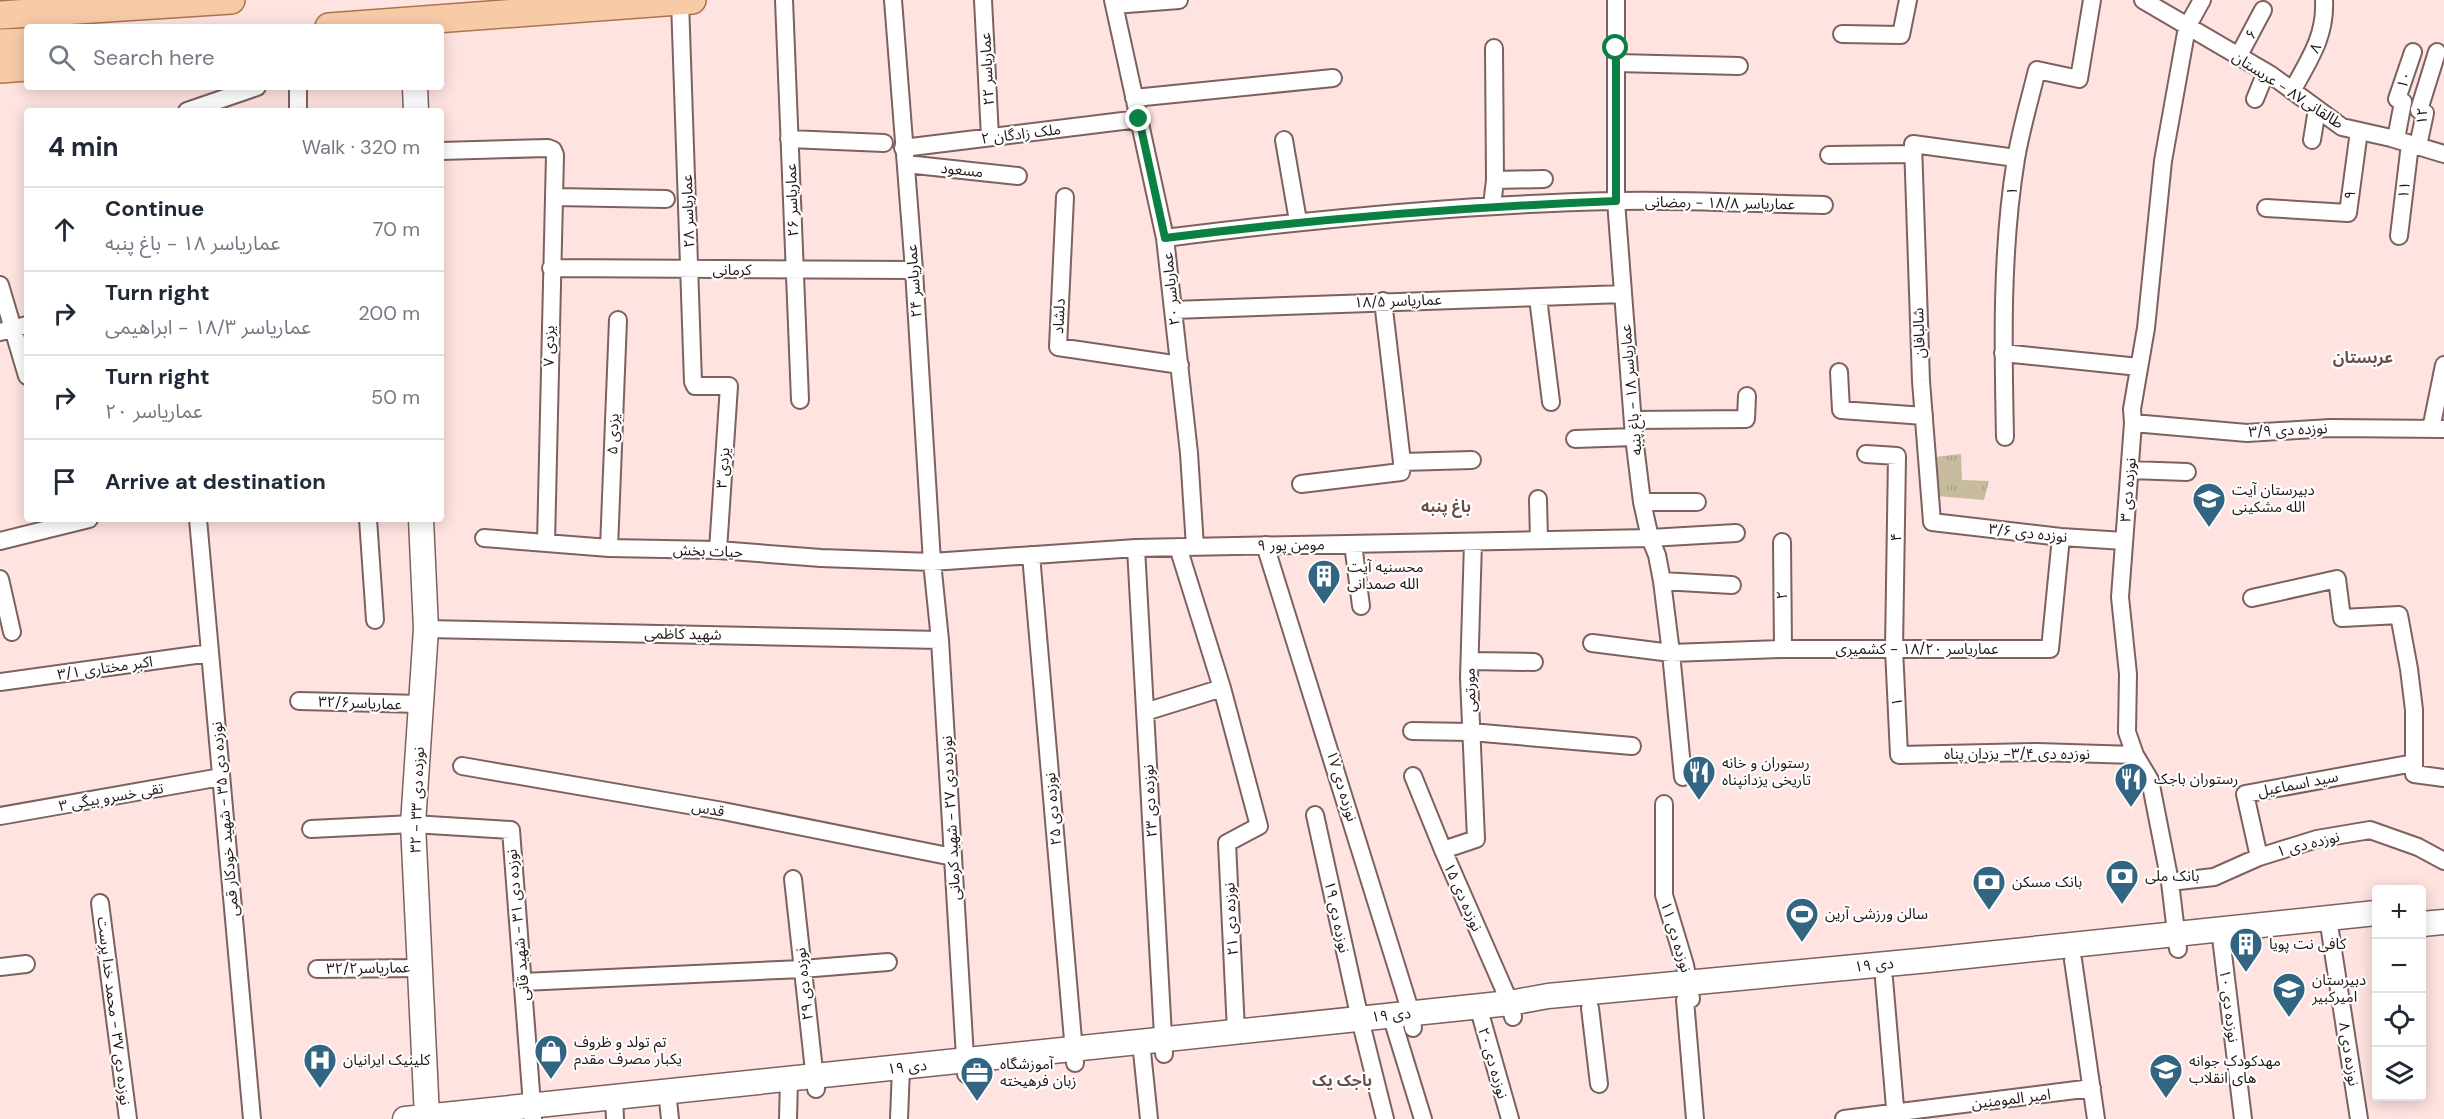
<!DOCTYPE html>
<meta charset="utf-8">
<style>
body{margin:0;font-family:"DM Sans","Noto Sans Arabic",sans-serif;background:#f2f2f3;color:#1f2937}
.controls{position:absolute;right:18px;bottom:18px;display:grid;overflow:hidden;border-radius:6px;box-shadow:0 3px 15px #0003}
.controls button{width:54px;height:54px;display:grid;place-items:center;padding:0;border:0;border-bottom:2px solid #e0e1e3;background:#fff;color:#1f2937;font:30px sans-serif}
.stop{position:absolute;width:18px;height:18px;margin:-14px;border:4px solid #0b8043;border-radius:50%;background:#fff}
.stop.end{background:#0b8043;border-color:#fff;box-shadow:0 2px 6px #0008}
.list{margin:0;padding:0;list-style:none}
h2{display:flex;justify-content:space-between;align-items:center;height:78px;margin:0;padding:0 24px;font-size:26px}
h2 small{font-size:20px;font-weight:400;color:#747a83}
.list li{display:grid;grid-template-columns:39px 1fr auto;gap:18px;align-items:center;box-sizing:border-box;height:84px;padding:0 24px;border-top:2px solid #e0e1e3}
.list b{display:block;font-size:22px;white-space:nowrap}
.list p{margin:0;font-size:20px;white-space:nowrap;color:#747a83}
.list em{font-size:20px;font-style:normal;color:#747a83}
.icon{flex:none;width:33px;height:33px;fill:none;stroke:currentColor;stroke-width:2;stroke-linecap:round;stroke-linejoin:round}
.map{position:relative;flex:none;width:2444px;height:1119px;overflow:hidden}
.search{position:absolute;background:#fff;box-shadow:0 3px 15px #0003;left:24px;top:24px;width:420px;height:66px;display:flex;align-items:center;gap:15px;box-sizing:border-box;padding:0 21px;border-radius:6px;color:#747a83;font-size:22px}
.panel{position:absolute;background:#fff;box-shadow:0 3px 15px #0003;left:24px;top:108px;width:420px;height:414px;border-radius:6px}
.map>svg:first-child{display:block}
.grass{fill:url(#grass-tufts)}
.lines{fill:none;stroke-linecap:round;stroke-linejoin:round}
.street-casing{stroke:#7d615e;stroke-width:20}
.secondary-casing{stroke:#7d615e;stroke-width:27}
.primary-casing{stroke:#aa754e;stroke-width:30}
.street{stroke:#fff;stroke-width:16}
.secondary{stroke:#fff;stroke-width:24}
.primary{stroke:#f8cba7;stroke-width:27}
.route{stroke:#0b8043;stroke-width:8}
.labels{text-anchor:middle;stroke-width:4.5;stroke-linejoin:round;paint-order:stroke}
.street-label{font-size:15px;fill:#211615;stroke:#fff}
.poi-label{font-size:15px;fill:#211615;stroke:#fff;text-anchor:start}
.neighbourhood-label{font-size:16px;font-weight:bold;fill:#684d4a;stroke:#fff}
</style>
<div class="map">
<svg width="2444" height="1119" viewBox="0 0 2444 1119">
<defs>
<pattern id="grass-tufts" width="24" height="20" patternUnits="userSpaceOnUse" patternTransform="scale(1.5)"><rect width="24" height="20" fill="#c7bb9d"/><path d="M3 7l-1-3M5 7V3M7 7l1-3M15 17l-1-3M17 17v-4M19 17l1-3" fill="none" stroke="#aba086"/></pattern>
</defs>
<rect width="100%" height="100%" fill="#fee3e0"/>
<!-- grass -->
<path class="grass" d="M1961,454l1,26 27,1 -5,19 -47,-4 -2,-39z"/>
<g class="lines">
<defs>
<path id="street" d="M784,0l16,400
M893,0l21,270 18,292 8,78 26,434
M983,0l7,137
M1113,0l52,238 24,215 6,94
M1616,0v201l18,236 8,65 8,36 7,17 5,26 9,72 12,124
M2143,0l128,75 71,52 49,11 53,16
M680,1l13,381 2,4h34l-11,164
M1114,5l65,-5
M1842,34l59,1 7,-35
M2238,57l25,-47
M1617,63l122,3
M298,87v24
M2292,91c17,-31 34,-55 32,-91
M1134,98l199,-20
M2255,99l11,-27
M187,111l70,-24
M789,139l95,4
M2396,139l7,-37 -6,-3 16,-47
M1284,140l14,81
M2312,140l5,-31
M2418,146l7,-33 -6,-3 18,-58
M903,148l236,-29
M441,151l107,-3 5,2 2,5 -9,388
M1829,155l84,-1
M2016,158l-103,-14 8,237 11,141 129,15 63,4
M906,164l112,12
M1495,180l49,-1
M555,197l111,2
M1065,197l-7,150 122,18
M1492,206l3,-26 -1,-132
M2266,208l82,5 11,-82
M2399,236l11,-92
M1165,238c149,-19 299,-34 449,-37 70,-2 140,3 210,4
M551,268l363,2
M0,285l27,91
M1538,298l13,104
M1383,301l19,161
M1173,310l450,-16
M0,332l27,-7
M2003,353l136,14
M1839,372l2,38 83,6
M1633,420l113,-1 1,-23
M2133,423l114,10 83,-5 114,1
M2431,429l13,-64
M2005,437c-2,-92 -4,-187 11,-278 5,-30 14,-60 21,-89l42,9 13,-79
M1575,439l59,-2
M1866,454l31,2 -3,193 5,106 138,-3 98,3
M2130,470l57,2
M1301,484l100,-12 1,-10 70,-2
M1538,499l1,41
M1642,502h55
M198,519l54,600
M368,519l7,101
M484,538l125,10 109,2 103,8 111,4 204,-14 514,-10 86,-5
M0,541l89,-22
M1782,542l1,107
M1353,544l8,62
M1265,545l146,468 2,15
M1178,547l44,141 37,138 -32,17 9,188
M609,548l9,-228
M1136,548l28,506
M1031,555l44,508
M0,579l12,53
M1662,581l70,4
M2252,598l85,-19 5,39 57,-3 10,54 5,41v64l30,4
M426,629l514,11
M1592,643l79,10 112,-4h267l11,-112
M1470,661l64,1
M0,682l210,-29
M299,701l122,3
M1145,712l77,-24
M1412,731l59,1 161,14
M462,766l261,45 230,46
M1413,776l30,74 67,153 3,14
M1664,804v91l21,70 6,34
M1315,815l45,204 25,100
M0,816l221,-39
M311,829l102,-5 98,6 22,288
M1443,850l33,-11 -7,-161 4,-136
M2259,857l-14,-63 169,-31
M793,879l23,210
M2170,882l44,-5 45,-20 58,-18 53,-9 48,17 26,14
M100,903l28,216
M2328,918l31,201
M2220,929l23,190
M2178,949l-8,-67 -20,-102 -15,-25 -8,-23 1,-58 -8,-77 13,-174 -1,-14 14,-81 17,-167 24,-134 15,-27
M2073,960l23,159
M0,967l26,-3
M317,969l103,-1
M1884,979l12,140
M523,982l279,-13 86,-7
M1685,1000l10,119
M1478,1006l32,113
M1590,1008l9,76
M1391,1015l32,104
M1141,1042l8,77
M667,1091l3,28
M614,1097l1,22
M788,1119l1,-40
M899,1119l2,-51
M1844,1119l248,-31"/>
<path id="secondary" d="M415,87l1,24
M421,519l5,110 -13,195 14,293
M2422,924l22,-2
M405,1119l1105,-116 38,-7 381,-36 447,-47"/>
<path id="primary" d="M0,15l231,-15
M329,27l363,-27
M0,43l27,-1
M0,69l27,-2"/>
</defs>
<!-- street casing -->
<use href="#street" class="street-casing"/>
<!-- secondary casing -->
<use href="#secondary" class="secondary-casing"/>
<!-- primary casing -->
<use href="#primary" class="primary-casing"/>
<!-- street -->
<use href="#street" class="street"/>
<!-- secondary -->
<use href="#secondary" class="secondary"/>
<!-- primary -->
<use href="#primary" class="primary"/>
</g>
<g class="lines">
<!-- route -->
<path class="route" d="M1139,119l26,119c150,-19 300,-31 451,-37v-153"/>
</g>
<!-- icons -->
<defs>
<symbol id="school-pin" viewBox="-11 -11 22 30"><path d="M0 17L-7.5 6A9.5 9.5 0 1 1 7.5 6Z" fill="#316582" stroke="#fff"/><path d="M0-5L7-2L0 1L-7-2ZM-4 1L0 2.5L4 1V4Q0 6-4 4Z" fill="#fff"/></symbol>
<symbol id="building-pin" viewBox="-11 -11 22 30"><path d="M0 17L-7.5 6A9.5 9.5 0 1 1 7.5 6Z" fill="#316582" stroke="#fff"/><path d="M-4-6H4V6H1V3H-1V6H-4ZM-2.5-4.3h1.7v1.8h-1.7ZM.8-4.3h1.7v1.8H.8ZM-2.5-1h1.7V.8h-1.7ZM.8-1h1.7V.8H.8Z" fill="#fff"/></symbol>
<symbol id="restaurant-pin" viewBox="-11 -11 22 30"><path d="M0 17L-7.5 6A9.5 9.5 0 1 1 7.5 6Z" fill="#316582" stroke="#fff"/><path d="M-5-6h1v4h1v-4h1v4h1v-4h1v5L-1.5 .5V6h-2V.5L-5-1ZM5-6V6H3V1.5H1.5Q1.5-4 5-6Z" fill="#fff"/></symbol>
<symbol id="bank-pin" viewBox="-11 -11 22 30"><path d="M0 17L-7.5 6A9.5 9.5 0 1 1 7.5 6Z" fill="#316582" stroke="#fff"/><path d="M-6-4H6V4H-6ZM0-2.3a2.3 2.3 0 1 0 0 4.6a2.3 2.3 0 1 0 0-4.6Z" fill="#fff"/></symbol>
<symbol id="stadium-pin" viewBox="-11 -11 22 30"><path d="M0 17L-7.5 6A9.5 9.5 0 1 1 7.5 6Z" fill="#316582" stroke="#fff"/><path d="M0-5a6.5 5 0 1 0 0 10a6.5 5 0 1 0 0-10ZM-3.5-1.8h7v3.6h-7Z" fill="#fff"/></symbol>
<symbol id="shop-pin" viewBox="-11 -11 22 30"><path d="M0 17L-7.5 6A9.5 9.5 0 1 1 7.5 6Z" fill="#316582" stroke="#fff"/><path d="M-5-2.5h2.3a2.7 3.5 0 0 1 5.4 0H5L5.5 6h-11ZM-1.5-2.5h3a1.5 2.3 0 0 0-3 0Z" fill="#fff"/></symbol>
<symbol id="hospital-pin" viewBox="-11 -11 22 30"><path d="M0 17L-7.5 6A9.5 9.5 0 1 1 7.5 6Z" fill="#316582" stroke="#fff"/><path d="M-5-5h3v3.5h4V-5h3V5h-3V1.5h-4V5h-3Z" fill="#fff"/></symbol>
<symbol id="office-pin" viewBox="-11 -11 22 30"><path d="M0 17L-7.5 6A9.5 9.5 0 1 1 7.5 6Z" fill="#316582" stroke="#fff"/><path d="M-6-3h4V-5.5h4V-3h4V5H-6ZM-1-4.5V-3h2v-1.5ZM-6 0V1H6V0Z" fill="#fff"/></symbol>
</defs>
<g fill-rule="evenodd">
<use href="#school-pin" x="2190" y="480" width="38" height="52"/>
<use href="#building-pin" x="1305" y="557" width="38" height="52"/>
<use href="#restaurant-pin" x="1680" y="753" width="38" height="52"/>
<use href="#restaurant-pin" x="2112" y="760" width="38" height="52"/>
<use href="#bank-pin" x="2103" y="857" width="38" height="52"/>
<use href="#bank-pin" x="1970" y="863" width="38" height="52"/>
<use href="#stadium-pin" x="1783" y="895" width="38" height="52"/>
<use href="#building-pin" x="2227" y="925" width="38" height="52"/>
<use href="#school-pin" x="2270" y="970" width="38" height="52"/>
<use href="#shop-pin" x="532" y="1032" width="38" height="52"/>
<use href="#hospital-pin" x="301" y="1041" width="38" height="52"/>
<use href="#school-pin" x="2147" y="1051" width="38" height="52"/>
<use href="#office-pin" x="958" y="1054" width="38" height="52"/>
</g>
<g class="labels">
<!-- street labels -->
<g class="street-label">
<text transform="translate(2251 34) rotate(-62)" y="5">۶</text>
<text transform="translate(2315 48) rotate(-62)" y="5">۸</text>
<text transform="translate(987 69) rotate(-93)" y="5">عماریاسر ۲۲</text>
<text transform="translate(2404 80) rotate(-70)" y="5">۱۰</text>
<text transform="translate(2288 90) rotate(33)" y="5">طالقانی۸۷ - عربستان</text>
<text transform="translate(2422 116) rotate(-89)" y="5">۱۲</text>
<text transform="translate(1021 134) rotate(-7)" y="5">۲ ملک زادگان</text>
<text transform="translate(962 170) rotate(6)" y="5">مسعود</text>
<text transform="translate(2404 190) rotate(-84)" y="5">۱۱</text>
<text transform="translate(2012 191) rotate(-84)" y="5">۱</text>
<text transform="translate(2350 195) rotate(-82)" y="5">۹</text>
<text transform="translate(792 200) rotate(-92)" y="5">عماریاسر ۲۶</text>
<text transform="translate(1720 203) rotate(1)" y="5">عماریاسر ۱۸/۸ - رمضانی</text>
<text transform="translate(688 211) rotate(-92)" y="5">عماریاسر ۲۸</text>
<text x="732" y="275">کرمانی</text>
<text transform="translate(914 281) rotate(-94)" y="5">عماریاسر ۲۴</text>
<text transform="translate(1171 289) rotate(-96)" y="5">عماریاسر ۲۰</text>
<text transform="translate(1398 301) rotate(-2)" y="5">عماریاسر ۱۸/۵</text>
<text transform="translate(1059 316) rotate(-87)" y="5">دلشاد</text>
<text transform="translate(1919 333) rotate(-92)" y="5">شالبافان</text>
<text transform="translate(549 346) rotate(-89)" y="5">یزدی ۷</text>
<text transform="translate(1631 390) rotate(-95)" y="5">عماریاسر ۱۸ - باغ پنبه</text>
<text transform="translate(2288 430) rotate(-3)" y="5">نوزده دی ۳/۹</text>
<text transform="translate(613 434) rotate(-88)" y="5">یزدی ۵</text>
<text transform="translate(723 468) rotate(-86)" y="5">یزدی ۳</text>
<text transform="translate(2128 490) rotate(-85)" y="5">نوزده دی ۳</text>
<text transform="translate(2028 533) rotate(6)" y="5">نوزده دی ۳/۶</text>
<text transform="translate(1896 537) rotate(-89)" y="5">۴</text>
<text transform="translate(1291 545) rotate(-1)" y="5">مومن پور ۹</text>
<text transform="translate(708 551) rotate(2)" y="5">حیات بخش</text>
<text transform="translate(1782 595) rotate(-91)" y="5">۲</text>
<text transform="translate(683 634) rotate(1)" y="5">شهید کاظمی</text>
<text x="1917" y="654">عماریاسر ۱۸/۲۰ - کشمیری</text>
<text transform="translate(105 668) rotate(-8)" y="5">۳/۱ اکبر مختاری</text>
<text transform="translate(1470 690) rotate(-91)" y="5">مورتمی</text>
<text transform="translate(1897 702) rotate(-93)" y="5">۱</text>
<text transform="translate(360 703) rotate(2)" y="5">عماریاسر۳۲/۶</text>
<text x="2017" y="759">نوزده دی ۳/۴- یزدان پناه</text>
<text transform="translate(2298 784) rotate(-11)" y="5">سید اسماعیل</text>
<text transform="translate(1342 786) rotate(73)" y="5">نوزده دی ۱۷</text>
<text transform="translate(111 797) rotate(-10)" y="5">۳ تقی خسرو بیگی</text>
<text transform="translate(417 800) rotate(-88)" y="5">۳۲ - نوزده دی ۳۳</text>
<text transform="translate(1150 801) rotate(-93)" y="5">نوزده دی ۲۳</text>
<text transform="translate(708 809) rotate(10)" y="5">قدس</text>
<text transform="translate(1053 809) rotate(-95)" y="5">نوزده دی ۲۵</text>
<text transform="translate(951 818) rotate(-93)" y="5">نوزده دی ۲۷ - شهید کرمانی</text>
<text transform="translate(225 819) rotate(-95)" y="5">نوزده دی ۳۵ - شهید خودکار قمی</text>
<text transform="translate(2308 844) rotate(-14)" y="5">نوزده دی ۱</text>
<text transform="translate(1463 897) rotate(66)" y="5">نوزده دی ۱۵</text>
<text transform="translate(1337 917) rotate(78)" y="5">نوزده دی ۱۹</text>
<text transform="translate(1231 919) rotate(-93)" y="5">نوزده دی ۲۱</text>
<text transform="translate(518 925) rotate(-95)" y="5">نوزده دی ۳۱ - شهید قآنی</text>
<text transform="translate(1676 937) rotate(73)" y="5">نوزده دی ۱۱</text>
<text transform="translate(1874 965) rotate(-5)" y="5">۱۹ دی</text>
<text transform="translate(368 968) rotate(-1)" y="5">عماریاسر۳۲/۲</text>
<text transform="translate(804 984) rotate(-96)" y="5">نوزده دی ۲۹</text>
<text transform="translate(2229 1006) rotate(83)" y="5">نوزده دی ۱۰</text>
<text transform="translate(114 1011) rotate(83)" y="5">نوزده دی ۳۷ - محمد خدا پرست</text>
<text transform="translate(1391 1015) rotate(-6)" y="5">۱۹ دی</text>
<text transform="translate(2349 1054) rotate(81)" y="5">نوزده دی ۸</text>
<text transform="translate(1493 1063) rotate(74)" y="5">نوزده دی ۲۰</text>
<text transform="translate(907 1067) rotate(-6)" y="5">۱۹ دی</text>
<text transform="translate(2011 1099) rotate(-7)" y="5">امیر المومنین</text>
</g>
<!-- poi labels -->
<g class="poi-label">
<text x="2232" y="495">دبیرستان آیت<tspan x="2232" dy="17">الله مشکینی</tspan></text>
<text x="1347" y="572">محسنیه آیت<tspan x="1347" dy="17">الله صمدانی</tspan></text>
<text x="1722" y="768">رستوران و خانه<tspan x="1722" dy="17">تاریخی یزدانپناه</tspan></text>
<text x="2154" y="784">رستوران باجک</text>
<text x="2145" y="881">بانک ملی</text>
<text x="2012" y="887">بانک مسکن</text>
<text x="1825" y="919">سالن ورزشی آرین</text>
<text x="2269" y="949">کافی نت پویا</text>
<text x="2312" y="985">دبیرستان<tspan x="2312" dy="17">امیرکبیر</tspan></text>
<text x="574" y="1047">تم تولد و ظروف<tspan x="574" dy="17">یکبار مصرف مقدم</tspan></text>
<text x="343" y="1065">کلینیک ایرانیان</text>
<text x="2189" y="1066">مهدکودک جوانه<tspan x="2189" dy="17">های انقلاب</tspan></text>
<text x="1000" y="1069">آموزشگاه<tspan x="1000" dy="17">زبان فرهیخته</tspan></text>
</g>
<!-- neighbourhood labels -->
<g class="neighbourhood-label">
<text x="2363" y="363">عربستان</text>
<text x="1446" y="512">باغ پنبه</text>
<text x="1342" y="1086">باجک یک</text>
</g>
</g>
</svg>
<div class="controls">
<button>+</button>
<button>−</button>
<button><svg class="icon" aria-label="locate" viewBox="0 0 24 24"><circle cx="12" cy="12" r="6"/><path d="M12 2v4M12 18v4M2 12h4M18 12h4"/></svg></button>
<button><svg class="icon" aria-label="layers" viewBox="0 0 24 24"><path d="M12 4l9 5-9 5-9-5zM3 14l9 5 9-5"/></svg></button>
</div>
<div class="stop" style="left:1616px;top:48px"></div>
<div class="stop end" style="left:1139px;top:119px"></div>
<div class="search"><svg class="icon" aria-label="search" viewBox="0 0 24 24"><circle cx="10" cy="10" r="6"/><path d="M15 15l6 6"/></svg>Search here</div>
<section class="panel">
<h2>4 min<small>Walk · 320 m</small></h2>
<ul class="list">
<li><svg class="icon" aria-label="ahead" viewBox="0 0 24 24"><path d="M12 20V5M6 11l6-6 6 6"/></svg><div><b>Continue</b><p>عماریاسر ۱۸ - باغ پنبه</p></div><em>70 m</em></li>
<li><svg class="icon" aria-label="right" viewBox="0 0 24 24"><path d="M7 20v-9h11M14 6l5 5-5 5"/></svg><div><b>Turn right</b><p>عماریاسر ۱۸/۳ - ابراهیمی</p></div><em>200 m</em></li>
<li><svg class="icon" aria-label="right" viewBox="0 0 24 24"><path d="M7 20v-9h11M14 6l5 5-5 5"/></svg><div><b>Turn right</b><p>عماریاسر ۲۰</p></div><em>50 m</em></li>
<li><svg class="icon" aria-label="arrive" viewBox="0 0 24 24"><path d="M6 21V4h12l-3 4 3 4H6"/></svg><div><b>Arrive at destination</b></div></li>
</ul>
</section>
</div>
